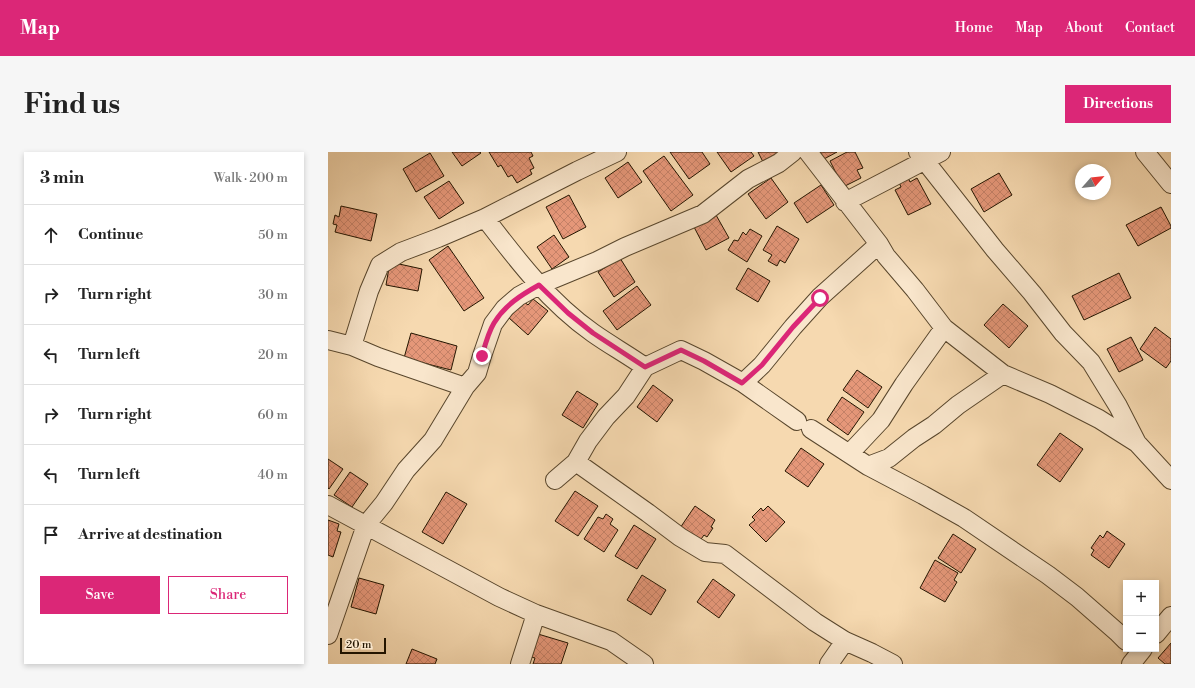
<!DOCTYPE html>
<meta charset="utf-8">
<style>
body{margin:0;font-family:"Libre Bodoni",serif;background:#f6f6f6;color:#222}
.controls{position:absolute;right:12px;bottom:12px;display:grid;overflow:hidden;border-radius:0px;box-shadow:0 2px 6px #0003}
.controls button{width:36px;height:36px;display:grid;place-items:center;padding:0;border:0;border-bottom:1px solid #e0e0e0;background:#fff;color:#222;font:20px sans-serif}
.compass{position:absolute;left:747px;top:12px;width:36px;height:36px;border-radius:50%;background:#fff;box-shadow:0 2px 6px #0003;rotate:63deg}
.scale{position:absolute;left:12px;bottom:10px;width:46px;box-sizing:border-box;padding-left:4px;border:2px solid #241500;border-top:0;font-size:11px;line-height:14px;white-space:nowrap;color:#241500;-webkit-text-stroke:3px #f9e6cc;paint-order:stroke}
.stop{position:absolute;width:12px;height:12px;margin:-9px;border:3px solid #db2777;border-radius:50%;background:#fff}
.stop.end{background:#db2777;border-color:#fff;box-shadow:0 1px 4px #0008}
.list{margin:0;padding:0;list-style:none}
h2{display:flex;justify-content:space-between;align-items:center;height:52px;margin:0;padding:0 16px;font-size:17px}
h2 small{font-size:13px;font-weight:400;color:#767676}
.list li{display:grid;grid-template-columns:26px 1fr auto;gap:12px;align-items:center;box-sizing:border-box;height:60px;padding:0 16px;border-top:1px solid #e0e0e0}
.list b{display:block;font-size:15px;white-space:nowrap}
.list em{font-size:13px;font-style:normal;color:#767676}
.actions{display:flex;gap:8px;padding:12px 16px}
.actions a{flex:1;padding:9px 0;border:1px solid #db2777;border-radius:0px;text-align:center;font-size:14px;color:#db2777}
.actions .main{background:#db2777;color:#fff}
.icon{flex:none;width:22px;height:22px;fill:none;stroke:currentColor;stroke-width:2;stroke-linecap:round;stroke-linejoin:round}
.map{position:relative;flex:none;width:843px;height:512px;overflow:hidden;border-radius:0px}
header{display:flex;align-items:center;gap:24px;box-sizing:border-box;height:56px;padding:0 20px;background:#db2777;color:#fff}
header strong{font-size:19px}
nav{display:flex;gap:22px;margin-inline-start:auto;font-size:14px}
.intro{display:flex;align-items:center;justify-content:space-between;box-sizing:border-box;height:96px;padding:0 24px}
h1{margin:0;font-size:28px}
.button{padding:10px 18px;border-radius:0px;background:#db2777;color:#fff;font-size:14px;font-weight:700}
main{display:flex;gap:24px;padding:0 24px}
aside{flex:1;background:#fff;border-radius:0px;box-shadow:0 2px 6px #0003}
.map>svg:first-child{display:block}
.building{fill:url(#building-cross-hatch);stroke:#241500}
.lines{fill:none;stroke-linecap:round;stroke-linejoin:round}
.minor-casing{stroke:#58462c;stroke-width:20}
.minor{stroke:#f9e6cc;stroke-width:18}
.route{stroke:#db2777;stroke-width:5}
</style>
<header>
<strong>Map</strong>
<nav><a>Home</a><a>Map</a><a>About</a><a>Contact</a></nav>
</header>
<div class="intro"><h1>Find us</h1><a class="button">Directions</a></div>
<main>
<aside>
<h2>3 min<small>Walk · 200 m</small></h2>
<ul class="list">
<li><svg class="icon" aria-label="ahead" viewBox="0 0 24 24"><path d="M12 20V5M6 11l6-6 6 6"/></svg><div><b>Continue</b></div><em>50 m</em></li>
<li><svg class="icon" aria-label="right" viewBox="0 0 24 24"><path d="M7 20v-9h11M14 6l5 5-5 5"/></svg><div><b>Turn right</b></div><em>30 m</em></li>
<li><svg class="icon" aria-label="left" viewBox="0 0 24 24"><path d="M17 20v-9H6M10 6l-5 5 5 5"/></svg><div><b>Turn left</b></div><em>20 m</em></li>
<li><svg class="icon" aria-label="right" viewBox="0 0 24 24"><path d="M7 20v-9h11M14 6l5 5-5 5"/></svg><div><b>Turn right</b></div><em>60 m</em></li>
<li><svg class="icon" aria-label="left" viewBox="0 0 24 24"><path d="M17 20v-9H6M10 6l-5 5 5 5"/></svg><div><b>Turn left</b></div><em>40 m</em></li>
<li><svg class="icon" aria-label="arrive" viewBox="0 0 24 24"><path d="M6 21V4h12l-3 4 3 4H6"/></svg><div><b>Arrive at destination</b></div></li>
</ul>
<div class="actions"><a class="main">Save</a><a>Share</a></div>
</aside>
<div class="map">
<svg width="843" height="512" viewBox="0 0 843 512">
<defs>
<pattern id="building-cross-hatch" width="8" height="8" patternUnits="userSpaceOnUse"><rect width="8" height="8" fill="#e59779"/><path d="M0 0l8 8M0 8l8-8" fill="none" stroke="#c48167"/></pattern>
</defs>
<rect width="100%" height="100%" fill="#f6d9b0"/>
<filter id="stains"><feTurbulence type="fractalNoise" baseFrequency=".005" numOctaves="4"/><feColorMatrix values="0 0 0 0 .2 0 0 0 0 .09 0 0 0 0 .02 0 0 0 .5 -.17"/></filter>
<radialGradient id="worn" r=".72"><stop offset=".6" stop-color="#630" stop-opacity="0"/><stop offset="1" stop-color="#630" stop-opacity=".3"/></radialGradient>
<!-- building -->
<path class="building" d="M124,0h28l1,1 -19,13z
M161,0h42l2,4 -4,2 5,10 -4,2 2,4 -15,9 -5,-8 -4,2 -7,-12 -3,2z
M342,0h32l8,12 -21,15z
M389,0h34l3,4 -23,16z
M430,0h29l-23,12z
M492,0h17l-13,7z
M519,0h8l8,16 -6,2 4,8 -18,9 -13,-26z
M102,1l14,23 -28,16 -13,-23z
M336,4l29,39 -22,16 -28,-40z
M300,10l14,20 -24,16 -13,-20z
M671,21l13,22 -28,17 -13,-23z
M579,23l3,7 7,-4 14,26 -23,11 -13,-25 6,-3 -3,-7z
M443,26l17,24 -22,17 -18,-25z
M121,29l15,22 -25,16 -15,-22z
M493,33l13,20 -27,18 -13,-20z
M241,43l17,32 -23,12 -17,-32z
M13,54l36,8 -6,27 -36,-9 2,-7 -4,-1 2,-9 4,2z
M833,55l10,19v2l-33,18 -12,-21z
M388,63l13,23 -23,12 -12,-23z
M449,74l22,13 -14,24 -5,-3 -3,6 -9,-5 4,-6 -9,-5z
M422,77l12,7 -15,26 -19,-12 6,-10 4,1 5,-9 3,3z
M226,83l15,22 -17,12 -15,-22z
M120,94l36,52 -20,13 -35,-51z
M292,106l15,24 -21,15 -16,-25z
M62,110l32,7 -4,22 -32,-6z
M420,116l22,13 -12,21 -22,-13z
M791,121l12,25 -47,22 -12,-24z
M309,134l14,19 -34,25 -14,-19z
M205,147l15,12 -20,24 -19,-17 14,-17 5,4z
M675,152l25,22 -19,22 -25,-23z
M827,175l16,12v22l-5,7 -26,-19z
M83,181l46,13 -6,24 -47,-12z
M803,185l12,23 -24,12 -12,-23z
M529,218l25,17 -14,21 -25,-18z
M325,233l20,15 -16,22 -20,-15z
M249,239l21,13 -15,24 -21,-13z
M514,245l22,15 -16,23 -21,-15z
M732,281l23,16 -23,33 -23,-17z
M473,296l23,16 -16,23 -23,-16z
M0,307l15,10 -14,20 -1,-1z
M22,320l18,12 -16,23 -18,-12z
M247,339l23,15 -20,30 -23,-15z
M118,340l21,12 -24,40 -21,-12z
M367,354l20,14 -4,7 2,1 -6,9 -3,-2 -5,7 -19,-14z
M440,354l17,16 -19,20 -17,-17 6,-5 -3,-3 9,-9 2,3z
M278,362l7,5 -3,5 8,6 -14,22 -20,-13 14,-22 5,2z
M0,368l11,4 -2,7 4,1 -8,25 -5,-2z
M306,373l22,14 -19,30 -22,-13z
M779,379l18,13 -16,24 -18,-13 3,-5 -3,-2 9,-13 3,3z
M625,382l23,15 -15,24 -23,-15z
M607,408l23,13 -4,7 3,2 -12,20 -25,-14z
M314,423l24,15 -15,25 -24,-15z
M31,426l25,7 -8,29 -25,-7z
M385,427l22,16 -16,23 -22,-16z
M210,482l30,9 -7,21h-28l2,-6 -4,-1z
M843,491v21h-6l-7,-6z
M84,497l25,10 -2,5h-29z"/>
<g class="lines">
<defs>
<path id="minor" d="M480,0l71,92 7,12 29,34 29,38 59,46 47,20 49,25 38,24 34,37
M590,0l77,98 37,43 31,40 28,29 27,44 19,37
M817,0l26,32
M517,50l96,-50
M157,66c32,42 65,85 108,115 17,12 35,22 52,34l36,-17 23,11 39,22 54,38
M0,188l24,6 26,11 87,30
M24,194l17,-55 11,-26 21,-13 37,-14 47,-20 92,-47 40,-19
M415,231l19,-18 31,-38 27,-30 59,-53
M483,277l57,37 55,29 41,23 84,57 29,22 40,35 9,9
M522,301l31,-33 23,-36 40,-56
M248,310l72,51 32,24 25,15 20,2 90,68 30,19 27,12 21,11
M540,314l21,-8 25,-20 20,-13 24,-20 45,-31
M227,328l21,-18 12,-21 18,-24 20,-21 19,-29
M0,353l171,92 37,17 75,27 33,23
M828,482l15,-18
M0,483l38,-110 18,-22 22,-33 27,-30 32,-53 12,-14 5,-17 11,-32 12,-16 14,-12 20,-11 58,-24 28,-14 78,-33 45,-35 31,-16 14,-11
M192,512l16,-50
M501,512l16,-23
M803,512l12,-15"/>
</defs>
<!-- minor casing -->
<use href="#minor" class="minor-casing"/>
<!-- minor -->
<use href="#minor" class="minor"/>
</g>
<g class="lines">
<!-- route -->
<path class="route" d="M154,204c3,-11 6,-23 12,-33 11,-18 27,-28 45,-38l29,28 25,20 52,34 36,-17 23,11 38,22 20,-18 31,-38 27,-29"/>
</g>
<rect width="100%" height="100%" filter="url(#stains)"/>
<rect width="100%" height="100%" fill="url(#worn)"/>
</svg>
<div class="controls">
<button>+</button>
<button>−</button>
</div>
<svg class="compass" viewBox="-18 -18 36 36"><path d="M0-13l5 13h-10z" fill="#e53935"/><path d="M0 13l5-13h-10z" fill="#767676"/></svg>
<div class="scale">20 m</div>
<div class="stop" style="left:492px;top:146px"></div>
<div class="stop end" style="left:154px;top:204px"></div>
</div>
</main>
